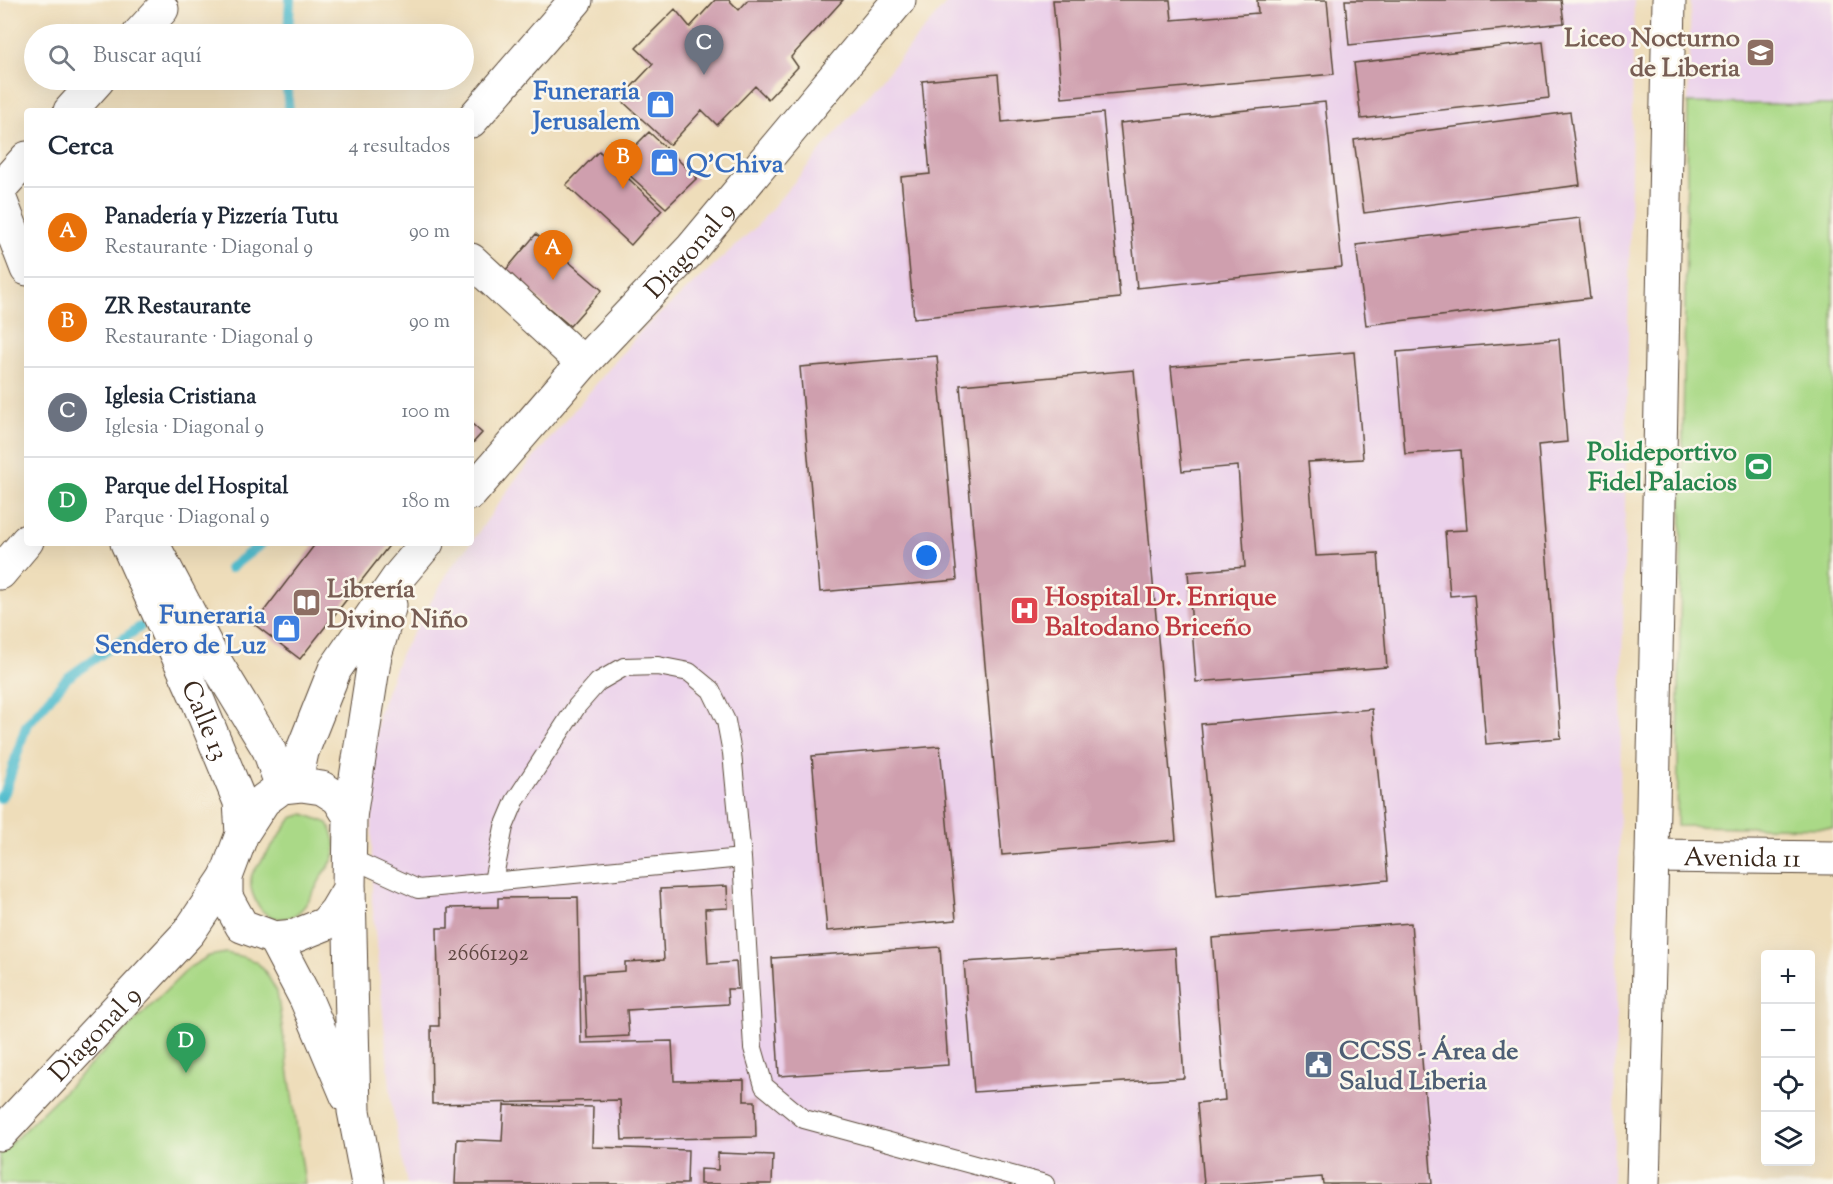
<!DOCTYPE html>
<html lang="es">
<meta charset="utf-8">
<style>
body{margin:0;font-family:"Sorts Mill Goudy",serif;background:#f6f6f7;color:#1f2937}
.controls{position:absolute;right:18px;bottom:18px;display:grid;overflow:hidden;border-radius:6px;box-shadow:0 6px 24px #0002}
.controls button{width:54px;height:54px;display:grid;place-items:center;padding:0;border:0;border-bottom:2px solid #e0e1e3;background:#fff;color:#1f2937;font:30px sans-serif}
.you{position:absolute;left:927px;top:556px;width:21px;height:21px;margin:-15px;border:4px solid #fff;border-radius:50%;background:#1a73e8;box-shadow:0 0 0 9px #1a73e833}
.badge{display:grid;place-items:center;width:39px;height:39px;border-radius:50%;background:#b45309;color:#fff;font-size:20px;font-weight:700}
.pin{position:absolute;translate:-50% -50px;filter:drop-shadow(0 2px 3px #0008)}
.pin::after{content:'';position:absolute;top:32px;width:21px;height:18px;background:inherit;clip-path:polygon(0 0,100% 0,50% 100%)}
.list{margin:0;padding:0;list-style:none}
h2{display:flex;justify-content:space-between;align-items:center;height:78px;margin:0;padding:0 24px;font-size:26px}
h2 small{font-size:20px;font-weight:400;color:#747a83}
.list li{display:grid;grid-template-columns:39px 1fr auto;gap:18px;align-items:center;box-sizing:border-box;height:90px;padding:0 24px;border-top:2px solid #e0e1e3}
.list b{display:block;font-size:22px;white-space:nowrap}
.list p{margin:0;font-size:20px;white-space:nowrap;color:#747a83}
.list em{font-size:20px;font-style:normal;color:#747a83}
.icon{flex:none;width:33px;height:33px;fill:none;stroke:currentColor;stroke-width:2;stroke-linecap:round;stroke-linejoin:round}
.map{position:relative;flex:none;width:1833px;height:1184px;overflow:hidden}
.search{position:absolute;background:#fff;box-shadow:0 6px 24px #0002;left:24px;top:24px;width:450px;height:66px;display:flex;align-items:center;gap:15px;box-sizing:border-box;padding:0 21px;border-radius:33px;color:#747a83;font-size:22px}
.panel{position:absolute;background:#fff;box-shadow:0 6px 24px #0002;left:24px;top:108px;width:450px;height:438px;border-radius:6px}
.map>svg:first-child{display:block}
.built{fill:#ebd1eb}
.green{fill:#aad987;stroke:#728252;stroke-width:1.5}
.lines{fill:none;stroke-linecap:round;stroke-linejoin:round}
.stream{stroke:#52bdce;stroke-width:10}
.building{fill:#cf9fae}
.lane-casing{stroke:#564535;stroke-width:20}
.street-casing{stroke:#564535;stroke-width:35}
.secondary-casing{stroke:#564535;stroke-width:35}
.lane{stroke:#fff;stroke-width:18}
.street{stroke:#fff;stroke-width:33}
.secondary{stroke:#fff;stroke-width:33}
.labels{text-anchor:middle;stroke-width:5;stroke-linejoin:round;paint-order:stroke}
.number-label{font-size:22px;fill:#604742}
.education-label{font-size:26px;font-weight:bold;fill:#785e54;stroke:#fbf7ec;text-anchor:end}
.shop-label{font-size:26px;font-weight:bold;fill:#366cbe;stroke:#fbf7ec;text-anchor:end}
.street-label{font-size:26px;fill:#3b2a1e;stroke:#fbf7ec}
.leisure-label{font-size:26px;font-weight:bold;fill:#27864d;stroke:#fbf7ec;text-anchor:end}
.health-label{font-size:26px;font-weight:bold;fill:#be3a42;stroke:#fbf7ec;text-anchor:start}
.service-label{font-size:26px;font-weight:bold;fill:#4e5e75;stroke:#fbf7ec;text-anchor:start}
</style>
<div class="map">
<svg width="1833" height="1184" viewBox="0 0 1833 1184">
<rect width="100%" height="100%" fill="#fbf7ec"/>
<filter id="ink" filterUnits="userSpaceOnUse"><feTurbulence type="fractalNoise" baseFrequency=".0167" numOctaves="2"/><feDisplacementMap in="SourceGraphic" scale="12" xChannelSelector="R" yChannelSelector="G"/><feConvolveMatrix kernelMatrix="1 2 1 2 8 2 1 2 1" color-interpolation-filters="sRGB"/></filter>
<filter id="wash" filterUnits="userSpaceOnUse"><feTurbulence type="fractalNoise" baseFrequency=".008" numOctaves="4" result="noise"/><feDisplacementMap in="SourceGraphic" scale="24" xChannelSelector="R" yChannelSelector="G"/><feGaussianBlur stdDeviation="1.35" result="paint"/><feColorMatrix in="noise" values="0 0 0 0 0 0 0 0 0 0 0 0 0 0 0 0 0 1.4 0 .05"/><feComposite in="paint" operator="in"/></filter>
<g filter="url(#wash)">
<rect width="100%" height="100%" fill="#eeddba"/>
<!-- built -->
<path class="built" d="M949,0h685l-21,1184h-1206l-15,-77 -20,-207v-124l6,-62 23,-61 49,-84 21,-26 44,-63 126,-149 115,-104z
M1691,0h142v105l-145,-2z"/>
<!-- green -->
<path class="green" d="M1688,103l145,2v723l-156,-2z
M304,814l24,9c5,9 9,21 7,31 -2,8 -10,17 -14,24 -10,18 -20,45 -45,40 -7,-1 -14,-6 -18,-13 -6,-10 -9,-19 -6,-31l40,-56z
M226,953c35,7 34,9 51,39l28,192h-305v-30l190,-187 19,-11z"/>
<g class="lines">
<!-- stream -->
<path class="stream" d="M288,34l2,-34
M286,80l3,31
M230,568l32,-25
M0,798l5,-6 21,-66 41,-48 73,-51"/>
</g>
<g id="blocks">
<!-- building -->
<path class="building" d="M715,0h14l10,10 9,-10h95l-52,57 7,10 -30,32 -13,-13 -38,39 -15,-15 -32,35 -50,-46 33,-35 -17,-16 39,-39 15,18z
M1053,0h117l2,20 86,-7 -1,-13h70l7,74 -272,24z
M1345,0h216l3,23 -215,22z
M1543,42l6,56 -188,21 -7,-56z
M998,74l4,48 101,-9 17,185 -206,20 -13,-141 29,-3 -8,-93z
M1325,102l17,165 -205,21 -17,-165z
M1570,112l10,73 -216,28 -10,-73z
M649,132l48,46 -31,30 -49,-44z
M599,151l63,59 -31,35 -65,-60z
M1580,218l10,80 -224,27 -10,-80z
M536,234l66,56 -32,36 -65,-55z
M1559,339l8,103 -29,3 23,293 -75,6 -12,-150 -24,2 -5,-65 22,-1 -6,-80 -56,4 -8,-102z
M1354,352l9,107 -55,3 8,94 62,-3 9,114 -191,15 -8,-110 57,-5 -7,-101 -56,5 -11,-104z
M937,356l20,224 -137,12 -20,-225z
M1134,370l42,470 -174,15 -42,-470z
M471,423l11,10 -11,12z
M316,543h75l-91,116 -46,-35z
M1372,709l16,171 -171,16 -16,-172z
M940,746l16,174 -129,11 -15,-175z
M727,886l1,22 -23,1 3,55 28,-2 2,27h-11l1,15 -101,6 2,26 -42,2 -3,-64 41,-3v-9l39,-2 -4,-71z
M578,897l3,146 91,-2 2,40 70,-1v21h11l1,36 -134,3 -2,-40 -188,4 -1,-78h8l-2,-98h11v-20l50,-1v-9z
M1411,923l21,261h-109l-1,-7 -92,7h-26l-7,-81 28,-3 -13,-162z
M940,947l8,118 -169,11 -7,-118z
M1175,948l9,130 -210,14 -10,-130z
M504,1105l89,2 -1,40 96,3 -1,34h-232l2,-45 45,2z
M718,1153l55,2 -1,29h-72v-15l18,1z"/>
</g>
</g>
<g filter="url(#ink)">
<use href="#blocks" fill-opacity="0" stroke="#564535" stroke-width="1.5"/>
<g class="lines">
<defs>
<path id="lane" d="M350,858l68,31 324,-31
M493,881l11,-54 11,-26 62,-95 21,-24 26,-15 34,-1 31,6 22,18 15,31 6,32 10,105 11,190 11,38 40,33 241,65"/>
<g id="street">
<path d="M139,34l23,-25"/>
<path d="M70,111l28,-31"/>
<path d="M471,121l105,-121"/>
<path d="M0,188l27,-30"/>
<path d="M471,260l112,103"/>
<path id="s1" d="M471,493l112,-130 109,-115 207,-248"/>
<path d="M0,573l27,-32"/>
<path d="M295,785l7,-33 33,-83 65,-94 27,-32"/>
<path d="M350,817l25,-162 15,-50"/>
<path id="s2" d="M1652,856l181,2"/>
<path id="s3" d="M0,1134l189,-202 37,-55"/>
<path d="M1643,1184l9,-328 17,-856"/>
</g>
<g id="secondary">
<path d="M0,199l27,70"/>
<path id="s4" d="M127,543l72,160 41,99 2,32 -16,43v20l16,29 32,12 21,-2 30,-12 11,-13 13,-22 1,-72 -12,-19 -16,-10 -21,-3 -19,2 -18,13 -22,34"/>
<path d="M152,543l58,110 59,97 13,37"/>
<path d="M349,889l5,222 14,73"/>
<path d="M274,938l32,61 41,97"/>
</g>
</defs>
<!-- lane casing -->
<use href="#lane" class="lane-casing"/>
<!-- street casing -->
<use href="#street" class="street-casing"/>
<!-- secondary casing -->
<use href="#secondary" class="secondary-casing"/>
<!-- lane -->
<use href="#lane" class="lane"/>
<!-- street -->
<use href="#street" class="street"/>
<!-- secondary -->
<use href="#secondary" class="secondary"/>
</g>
</g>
<!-- icons -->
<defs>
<symbol id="school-square" viewBox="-11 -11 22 22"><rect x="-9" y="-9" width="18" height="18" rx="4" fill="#8d6e63" stroke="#fbf7ec"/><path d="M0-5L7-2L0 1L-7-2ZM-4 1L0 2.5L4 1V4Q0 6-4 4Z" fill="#fff"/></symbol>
<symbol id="shop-square" viewBox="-11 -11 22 22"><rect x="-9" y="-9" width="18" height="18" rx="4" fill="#3f7fe0" stroke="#fbf7ec"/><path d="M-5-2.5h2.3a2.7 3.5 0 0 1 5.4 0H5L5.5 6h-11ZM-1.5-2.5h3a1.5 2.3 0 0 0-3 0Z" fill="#fff"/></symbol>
<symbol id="stadium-square" viewBox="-11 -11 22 22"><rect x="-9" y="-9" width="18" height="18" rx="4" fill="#2e9e5b" stroke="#fbf7ec"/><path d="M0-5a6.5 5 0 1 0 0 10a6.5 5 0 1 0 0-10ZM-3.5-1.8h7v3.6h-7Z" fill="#fff"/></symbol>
<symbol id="library-square" viewBox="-11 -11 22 22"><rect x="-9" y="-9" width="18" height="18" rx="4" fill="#8d6e63" stroke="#fbf7ec"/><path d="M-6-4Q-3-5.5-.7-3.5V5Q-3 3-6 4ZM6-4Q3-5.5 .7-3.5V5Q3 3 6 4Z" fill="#fff"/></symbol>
<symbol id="hospital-square" viewBox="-11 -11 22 22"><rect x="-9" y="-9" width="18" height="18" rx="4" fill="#e0444e" stroke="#fbf7ec"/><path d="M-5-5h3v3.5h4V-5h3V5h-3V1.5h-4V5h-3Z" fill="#fff"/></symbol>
<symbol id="civic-square" viewBox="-11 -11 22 22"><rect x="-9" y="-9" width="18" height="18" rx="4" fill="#5c6f8a" stroke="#fbf7ec"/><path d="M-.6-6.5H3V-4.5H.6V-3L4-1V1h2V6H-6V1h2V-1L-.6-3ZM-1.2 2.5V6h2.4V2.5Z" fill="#fff"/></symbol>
</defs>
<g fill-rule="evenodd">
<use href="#school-square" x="1744" y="36" width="33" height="33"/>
<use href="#shop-square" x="644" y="88" width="33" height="33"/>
<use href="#shop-square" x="648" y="146" width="33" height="33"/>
<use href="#stadium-square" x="1742" y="450" width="33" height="33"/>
<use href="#library-square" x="290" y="586" width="33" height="33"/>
<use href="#hospital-square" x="1008" y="594" width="33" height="33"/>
<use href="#shop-square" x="270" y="612" width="33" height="33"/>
<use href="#civic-square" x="1302" y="1048" width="33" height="33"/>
</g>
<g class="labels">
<!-- number labels -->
<g class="number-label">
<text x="488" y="960">26661292</text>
</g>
<!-- education labels -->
<g class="education-label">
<text x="1740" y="46">Liceo Nocturno<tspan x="1740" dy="30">de Liberia</tspan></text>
<text x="327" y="597" text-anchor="start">Librería<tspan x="327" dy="30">Divino Niño</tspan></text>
</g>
<!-- shop labels -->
<g class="shop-label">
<text x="640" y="99">Funeraria<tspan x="640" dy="30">Jerusalem</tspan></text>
<text x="686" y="172" text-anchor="start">Q'Chiva</text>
<text x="266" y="623">Funeraria<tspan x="266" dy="30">Sendero de Luz</tspan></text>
</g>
<!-- street labels -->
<g class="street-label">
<text dy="9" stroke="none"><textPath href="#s1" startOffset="327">Diagonal 9</textPath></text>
<text dy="9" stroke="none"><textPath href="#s4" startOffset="194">Calle 13</textPath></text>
<text dy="9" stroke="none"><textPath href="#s2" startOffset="90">Avenida 11</textPath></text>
<text dy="9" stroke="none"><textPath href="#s3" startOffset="138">Diagonal 9</textPath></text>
</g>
<!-- leisure labels -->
<g class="leisure-label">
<text x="1737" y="460">Polideportivo<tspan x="1737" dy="30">Fidel Palacios</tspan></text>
</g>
<!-- health labels -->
<g class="health-label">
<text x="1045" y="605">Hospital Dr. Enrique<tspan x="1045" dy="30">Baltodano Briceño</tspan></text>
</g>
<!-- service labels -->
<g class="service-label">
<text x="1339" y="1059">CCSS - Área de<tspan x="1339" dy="30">Salud Liberia</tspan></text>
</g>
</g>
</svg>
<div class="controls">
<button>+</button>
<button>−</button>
<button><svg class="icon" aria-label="locate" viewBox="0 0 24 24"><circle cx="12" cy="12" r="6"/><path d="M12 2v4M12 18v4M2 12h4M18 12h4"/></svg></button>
<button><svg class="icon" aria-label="layers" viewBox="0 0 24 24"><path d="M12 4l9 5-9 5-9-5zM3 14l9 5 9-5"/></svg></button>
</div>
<div class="you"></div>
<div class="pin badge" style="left:553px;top:280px;background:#e8710a">A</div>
<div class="pin badge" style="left:623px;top:189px;background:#e8710a">B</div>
<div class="pin badge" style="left:704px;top:75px;background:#6b7280">C</div>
<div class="pin badge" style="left:186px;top:1073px;background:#2e9e5b">D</div>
<div class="search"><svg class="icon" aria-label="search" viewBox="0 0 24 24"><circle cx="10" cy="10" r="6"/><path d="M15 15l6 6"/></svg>Buscar aquí</div>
<section class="panel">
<h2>Cerca<small>4 resultados</small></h2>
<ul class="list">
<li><span class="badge" style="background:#e8710a">A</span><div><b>Panadería y Pizzería Tutu</b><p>Restaurante · Diagonal 9</p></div><em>90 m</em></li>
<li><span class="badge" style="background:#e8710a">B</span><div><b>ZR Restaurante</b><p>Restaurante · Diagonal 9</p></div><em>90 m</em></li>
<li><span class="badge" style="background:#6b7280">C</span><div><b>Iglesia Cristiana</b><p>Iglesia · Diagonal 9</p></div><em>100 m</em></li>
<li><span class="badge" style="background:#2e9e5b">D</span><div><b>Parque del Hospital</b><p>Parque · Diagonal 9</p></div><em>180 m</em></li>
</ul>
</section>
</div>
